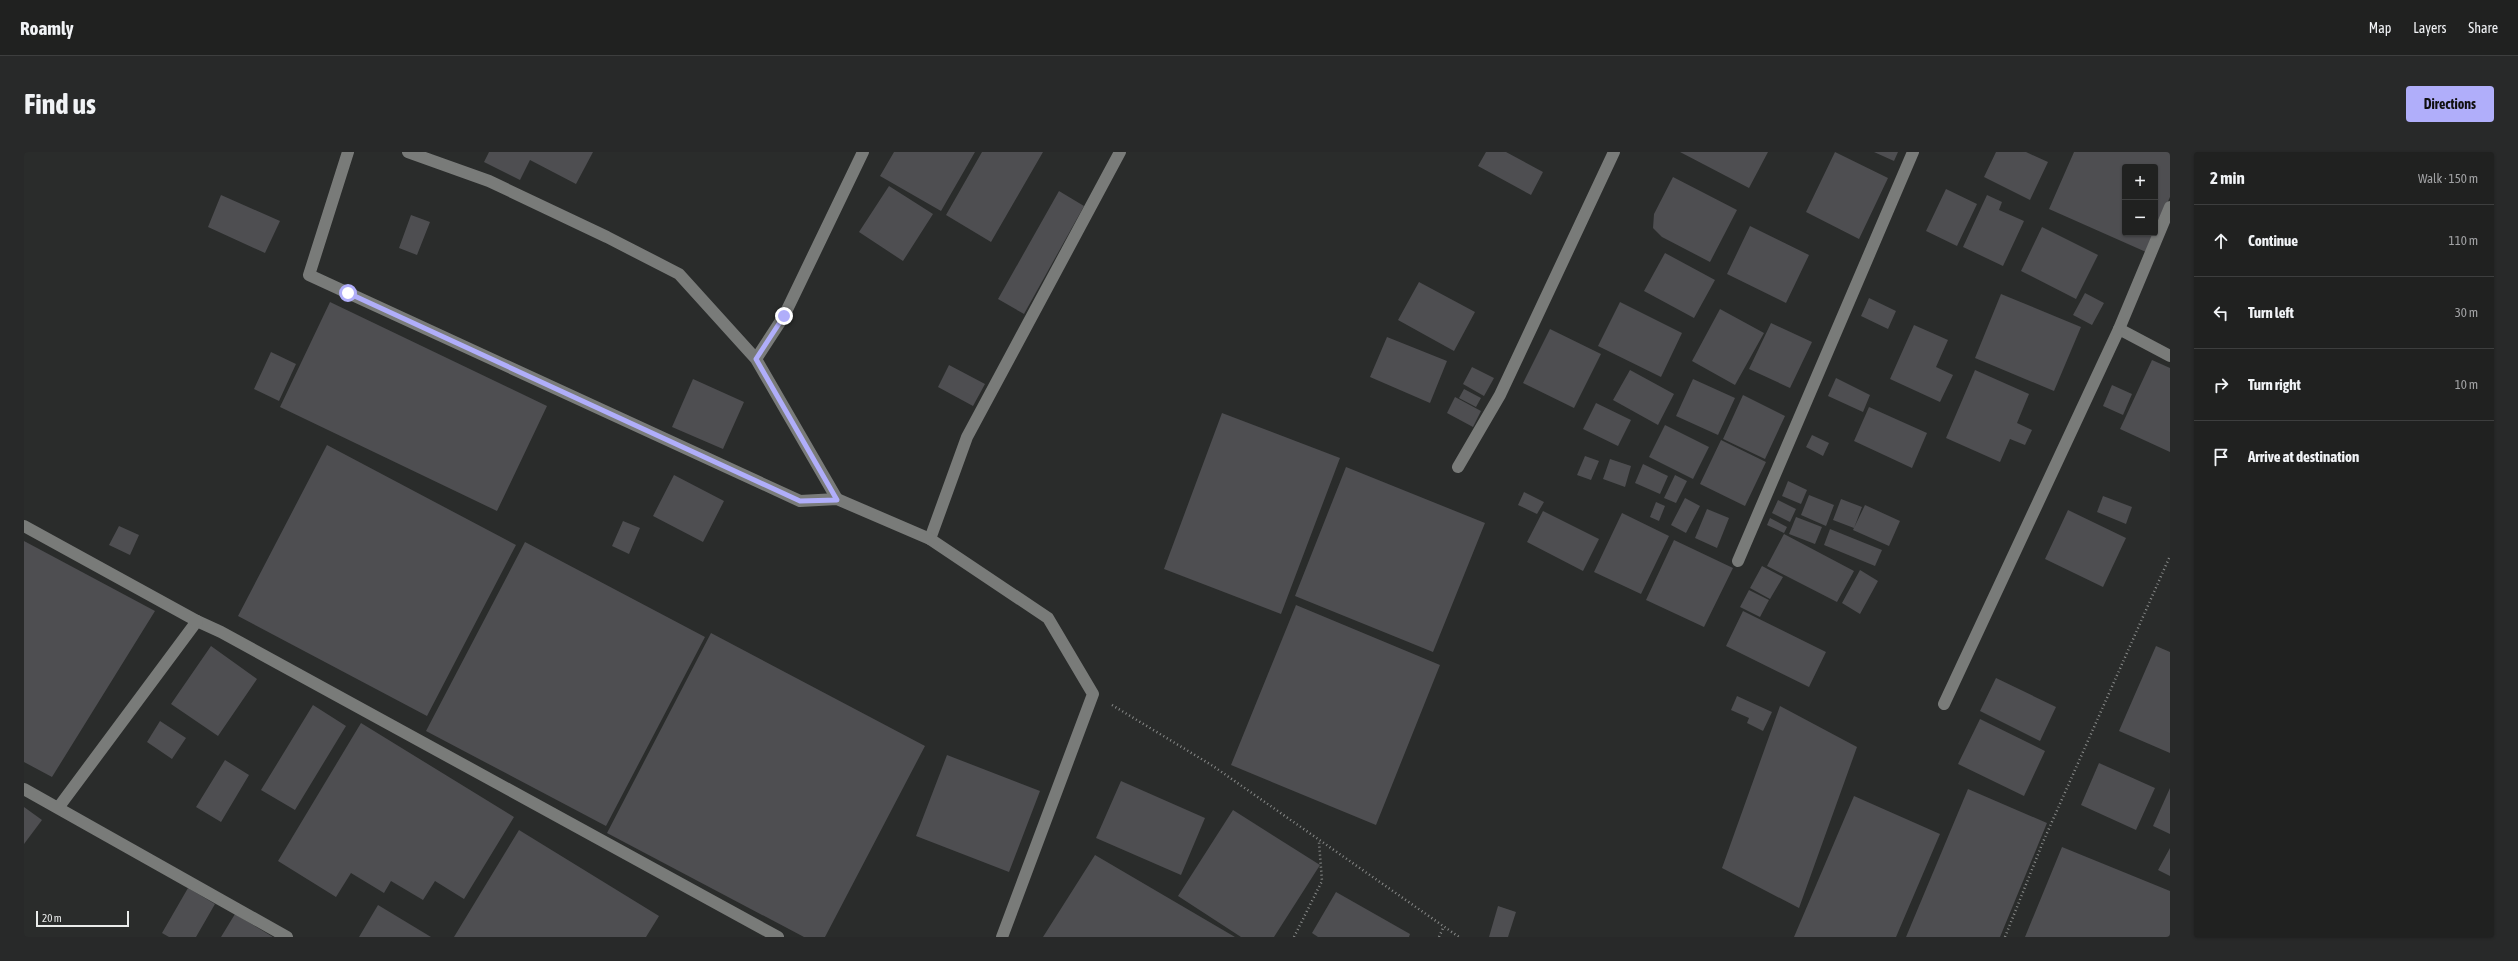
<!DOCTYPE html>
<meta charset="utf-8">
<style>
body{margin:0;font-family:"Asap Condensed",sans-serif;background:#282929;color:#f1f3f6}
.controls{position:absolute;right:12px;top:12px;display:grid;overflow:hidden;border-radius:4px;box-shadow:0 1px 3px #0004}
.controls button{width:36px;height:36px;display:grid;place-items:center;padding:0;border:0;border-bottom:1px solid #3d3e3e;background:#202120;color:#f1f3f6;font:20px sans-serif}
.scale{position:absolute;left:12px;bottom:10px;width:93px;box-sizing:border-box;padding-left:4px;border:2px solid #eaeceb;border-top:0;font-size:11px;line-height:14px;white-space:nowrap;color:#eaeceb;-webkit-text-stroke:3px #2a2c2b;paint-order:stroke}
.stop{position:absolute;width:12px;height:12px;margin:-9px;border:3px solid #b0aefa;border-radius:50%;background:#fff}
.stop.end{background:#b0aefa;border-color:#fff;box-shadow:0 1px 4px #0008}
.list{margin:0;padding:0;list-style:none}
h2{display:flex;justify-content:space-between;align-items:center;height:52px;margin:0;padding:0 16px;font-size:17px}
h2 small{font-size:13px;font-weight:400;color:#a2a3a5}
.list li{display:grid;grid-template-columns:26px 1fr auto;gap:12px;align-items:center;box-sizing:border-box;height:72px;padding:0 16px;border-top:1px solid #3d3e3e}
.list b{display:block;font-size:15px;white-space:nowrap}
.list em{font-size:13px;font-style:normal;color:#a2a3a5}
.icon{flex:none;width:22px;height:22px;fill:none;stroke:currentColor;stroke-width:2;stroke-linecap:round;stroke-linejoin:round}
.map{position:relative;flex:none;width:2146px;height:785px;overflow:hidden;border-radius:4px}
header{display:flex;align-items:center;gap:24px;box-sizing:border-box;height:56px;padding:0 20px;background:#202120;border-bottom:1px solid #3d3e3e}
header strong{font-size:19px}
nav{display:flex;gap:22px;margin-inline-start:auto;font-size:14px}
.intro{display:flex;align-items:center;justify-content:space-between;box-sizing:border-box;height:96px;padding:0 24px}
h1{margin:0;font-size:28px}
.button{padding:10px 18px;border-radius:4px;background:#b0aefa;color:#111;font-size:14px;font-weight:700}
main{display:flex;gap:24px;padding:0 24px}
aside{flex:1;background:#202120;border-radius:4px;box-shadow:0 1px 3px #0004}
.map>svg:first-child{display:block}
.building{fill:#4e4e51}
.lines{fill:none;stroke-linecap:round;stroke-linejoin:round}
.path{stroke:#898b8a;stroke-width:2.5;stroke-dasharray:1 3;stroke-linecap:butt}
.lane{stroke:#797b79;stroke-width:12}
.street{stroke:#797b79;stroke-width:12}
.route{stroke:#b0aefa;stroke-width:5}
</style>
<header>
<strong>Roamly</strong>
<nav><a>Map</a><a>Layers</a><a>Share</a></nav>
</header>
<div class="intro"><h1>Find us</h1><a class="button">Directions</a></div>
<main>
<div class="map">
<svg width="2146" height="785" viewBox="0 0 2146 785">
<rect width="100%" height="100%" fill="#2a2c2b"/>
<!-- building -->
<path class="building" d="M465,0h104l-17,32 -46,-24 -10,20 -36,-18z
M870,0h81l-34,59 -61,-35z
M958,0h61l-52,90 -45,-27z
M1462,0h20l37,20 -12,23 -53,-29z
M1656,0h88l-19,36z
M1811,0l53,26 -29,61 -53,-27z
M1850,0h24l-4,9z
M1972,0h30l22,10 -18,38 -46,-23z
M2050,0h96v45l-15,34v-64h-30v66h29l-8,19 -97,-43z
M1649,25l64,33 -27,52 -48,-25 -9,-9 1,-14z
M865,34l44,28 -30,47 -44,-29z
M1922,37l31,15 -20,42 -31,-15z
M1035,39l25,15 -60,108 -26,-15z
M197,43l59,26 -15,32 -57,-26z
M1963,43l15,7 -3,8 25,11 -21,45 -40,-19z
M387,63l19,7 -13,33 -18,-7z
M1726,74l59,29 -23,48 -59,-29z
M2018,75l56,28 -22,44 -55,-28z
M1641,101l50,27 -21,38 -50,-27z
M1395,130l56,30 -21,39 -56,-31z
M2061,141l19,10 -12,22 -19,-10z
M1977,142l80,33 -27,64 -79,-33z
M1845,146l27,13 -8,18 -27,-13z
M306,150l217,104 -50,105 -217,-104z
M1596,150l62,31 -21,44 -63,-31z
M1696,157l44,24 -29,52 -43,-24z
M1747,171l41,19 -22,46 -41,-19z
M1890,173l34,15 -12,27 17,8 -13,27 -50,-23z
M1526,177l51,25 -27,54 -51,-25z
M1363,185l60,24 -17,42 -60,-26z
M247,200l25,12 -17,37 -25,-12z
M2128,208l18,8v84l-50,-23z
M925,213l36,19 -12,22 -35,-19z
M1448,215l22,11 -10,18 -21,-12z
M1606,218l44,24 -16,31 -45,-25z
M1951,218l54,24 -12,29 15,7 -7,15 -15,-6 -10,23 -54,-24z
M1812,226l34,17 -7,17 -35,-16z
M669,227l51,23 -21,47 -51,-22z
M1669,227l42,19 -17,37 -42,-19z
M2088,233l20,9 -9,21 -20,-9z
M1440,237l17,9 -5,9 -17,-9z
M1719,243l42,21 -20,43 -42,-20z
M1431,245l26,14 -8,16 -26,-14z
M1572,251l35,17 -13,26 -35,-17z
M1845,255l58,26 -15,35 -58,-27z
M1198,261l118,45 -59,156 -117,-45z
M1641,273l44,22 -16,32 -44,-22z
M1788,283l17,8 -6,13 -17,-9z
M1697,288l45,22 -21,44 -45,-22z
M303,293l189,100 -89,171 -189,-100z
M1561,304l14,5 -8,19 -14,-5z
M1586,307l21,7 -6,21 -22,-8z
M1619,312l25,12 -8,18 -25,-11z
M1322,315l139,56 -52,129 -138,-56z
M650,323l50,26 -21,41 -50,-26z
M1651,323l12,6 -11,22 -12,-5z
M1764,329l19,9 -6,14 -19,-8z
M1500,340l20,10 -7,12 -19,-9z
M1785,343l25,10 -8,21 -25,-11z
M2079,344l29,11 -6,17 -29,-12z
M1661,346l15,8 -14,27 -15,-8z
M1817,347l21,8 -8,21 -21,-8z
M1754,348l18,9 -6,13 -18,-9z
M1632,350l9,4 -6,15 -9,-4z
M1841,353l35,16 -11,25 -36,-16z
M1683,357l22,9 -12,30 -22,-10z
M2044,358l58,28 -23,49 -58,-28z
M1519,359l56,28 -16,32 -56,-29z
M1598,361l47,23 -28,58 -47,-22z
M1772,365l26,10 -7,17 -26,-10z
M1746,366l17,9 -3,6 -17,-8z
M599,369l17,7 -11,26 -17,-8z
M95,374l20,9 -9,20 -21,-10z
M1806,377l52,21 -7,16 -51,-21z
M1760,382l70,37 -17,31 -70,-36z
M1650,388l59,28 -29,59 -58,-27z
M0,389l131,70 -103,166 -28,-15z
M501,390l180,95 -99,189 -180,-95z
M1738,414l21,11 -13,22 -20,-11z
M1836,418l18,11 -18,33 -18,-11z
M1725,438l20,10 -9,17 -20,-10z
M1272,453l144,60 -64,160 -145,-60z
M1719,459l83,41 -17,35 -83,-41z
M687,481l214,113 -100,191h-21l-197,-104z
M187,494l46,33 -39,57 -47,-32z
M2132,494l14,6v101l-51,-22z
M1972,526l60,29 -16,34 -60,-30z
M1713,544l35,16 -9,19 -16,-8 2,-5 -18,-8z
M289,553l33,21 -51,84 -34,-20z
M1756,554l77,41 -58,161 -77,-40z
M1956,567l65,32 -21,45 -66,-32z
M136,569l26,17 -14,21 -25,-17z
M337,571l153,94 -50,82 -29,-18 -12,19 -32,-19 -7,12 -33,-20 -15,24 -58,-36z
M923,603l93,36 -31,81 -93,-36z
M201,608l24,15 -28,47 -25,-15z
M2075,611l56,25 -19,42 -55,-25z
M1097,629l84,37 -24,57 -85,-37z
M2146,636v46l-17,-8z
M1944,637l79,34 -47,114h-94z
M1830,644l86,38 -44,103h-102z
M0,655l18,13 -18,24z
M1209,658l87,55 -46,72h-33l-63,-41z
M495,678l140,86 -13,21h-192z
M2038,695l108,44v46h-145z
M2146,696v28l-12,-6z
M1071,703l140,82h-192z
M164,736l27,16 -19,33h-27l-7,-4z
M1312,740l74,42 -1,3h-91l-6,-4z
M354,753l53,32h-72z
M1474,754l18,6 -8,25h-19z
M211,762l38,23h-52z"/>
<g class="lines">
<!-- path -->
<path class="path" d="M1088,553l101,61 246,171
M1270,785l28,-56 -3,-39
M1415,785l5,-11
M1981,785l38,-95 127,-286"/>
<!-- lane -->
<path class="lane" d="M384,0l81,29 118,56 72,37 77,85 81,140
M2095,177l51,-122
M732,207l28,-43 79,-164
M906,387l37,-102 153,-285
M0,637l263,148
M34,656l139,-187 24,11 557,305"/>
<!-- street -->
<path class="street" d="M324,0l-39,123 491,226 37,-2 93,40 118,79 45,76 -91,243
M1434,315l42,-72 114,-243
M0,374l173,95
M1714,409l175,-409
M1920,552l175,-375 51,27"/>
</g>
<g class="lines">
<!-- route -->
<path class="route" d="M324,141l452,208 37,-1 -81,-141 28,-43"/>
</g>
</svg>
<div class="controls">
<button>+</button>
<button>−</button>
</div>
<div class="scale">20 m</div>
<div class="stop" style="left:324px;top:141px"></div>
<div class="stop end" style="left:760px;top:164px"></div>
</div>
<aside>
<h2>2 min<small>Walk · 150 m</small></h2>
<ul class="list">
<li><svg class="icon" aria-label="ahead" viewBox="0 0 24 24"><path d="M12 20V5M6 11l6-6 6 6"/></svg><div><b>Continue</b></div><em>110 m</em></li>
<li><svg class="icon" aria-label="left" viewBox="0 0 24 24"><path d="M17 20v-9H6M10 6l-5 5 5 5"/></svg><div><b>Turn left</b></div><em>30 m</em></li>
<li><svg class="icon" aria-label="right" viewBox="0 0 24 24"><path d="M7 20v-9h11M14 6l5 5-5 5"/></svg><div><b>Turn right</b></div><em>10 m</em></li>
<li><svg class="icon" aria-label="arrive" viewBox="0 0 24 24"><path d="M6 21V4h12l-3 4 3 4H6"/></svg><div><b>Arrive at destination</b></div></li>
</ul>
</aside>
</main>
